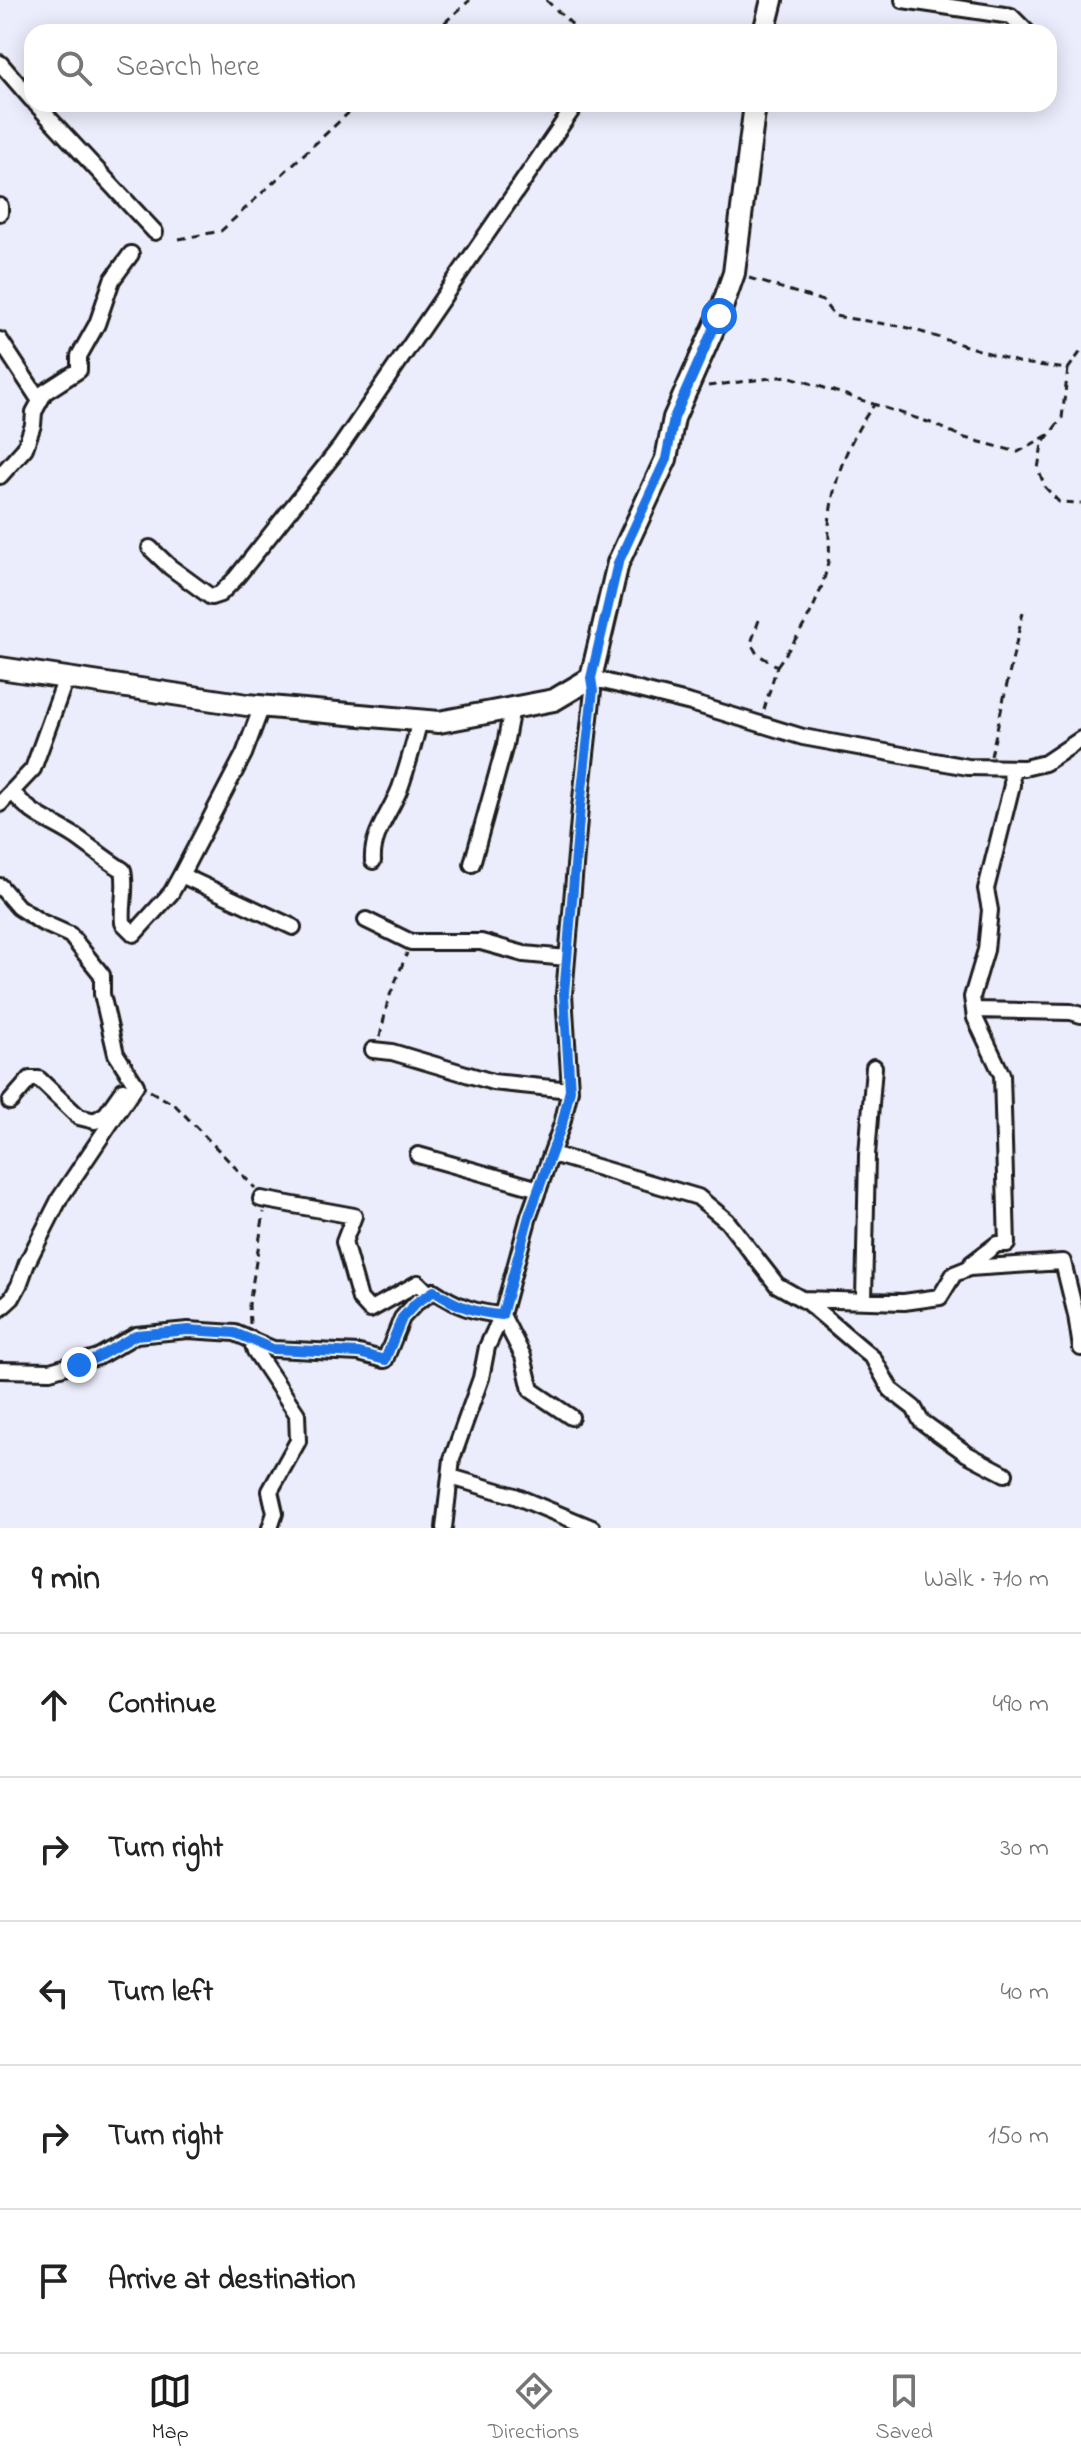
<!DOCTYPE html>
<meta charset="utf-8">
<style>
body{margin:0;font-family:"Indie Flower",sans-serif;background:#f2f2f2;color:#222}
.stop{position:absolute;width:24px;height:24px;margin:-18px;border:6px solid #1a73e8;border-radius:50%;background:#fff}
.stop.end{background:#1a73e8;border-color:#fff;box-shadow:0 2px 8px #0008}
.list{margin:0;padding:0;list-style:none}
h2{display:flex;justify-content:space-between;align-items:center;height:104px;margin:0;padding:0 32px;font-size:34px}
h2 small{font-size:26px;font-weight:400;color:#767676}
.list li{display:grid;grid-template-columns:52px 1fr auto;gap:24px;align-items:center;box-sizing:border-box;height:144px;padding:0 32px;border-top:2px solid #e0e0e0}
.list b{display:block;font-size:30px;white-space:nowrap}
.list em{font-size:26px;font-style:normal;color:#767676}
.icon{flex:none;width:44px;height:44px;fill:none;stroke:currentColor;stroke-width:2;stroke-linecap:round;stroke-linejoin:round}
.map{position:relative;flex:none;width:1081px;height:1528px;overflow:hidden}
.search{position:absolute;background:#fff;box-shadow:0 4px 20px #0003;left:24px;right:24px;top:24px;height:88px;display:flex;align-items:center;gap:20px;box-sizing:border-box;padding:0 28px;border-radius:24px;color:#767676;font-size:30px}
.sheet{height:824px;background:#fff}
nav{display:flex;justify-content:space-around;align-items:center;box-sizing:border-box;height:112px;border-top:2px solid #e0e0e0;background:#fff;font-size:22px;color:#767676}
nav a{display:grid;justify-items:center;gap:4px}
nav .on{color:#1c1c1c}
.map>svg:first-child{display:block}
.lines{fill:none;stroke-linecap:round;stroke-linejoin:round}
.street-casing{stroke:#1c1c1c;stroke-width:20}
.secondary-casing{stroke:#1c1c1c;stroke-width:26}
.path{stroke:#1c1c1c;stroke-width:3;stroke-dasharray:8 6;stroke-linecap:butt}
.street{stroke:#fff;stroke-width:14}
.secondary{stroke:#fff;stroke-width:20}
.route{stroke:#1a73e8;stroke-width:10}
</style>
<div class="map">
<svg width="1081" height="1528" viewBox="0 0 1081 1528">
<rect width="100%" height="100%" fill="#ecedfc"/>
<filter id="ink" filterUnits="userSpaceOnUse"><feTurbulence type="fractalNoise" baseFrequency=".0125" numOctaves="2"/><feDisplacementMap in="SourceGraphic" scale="16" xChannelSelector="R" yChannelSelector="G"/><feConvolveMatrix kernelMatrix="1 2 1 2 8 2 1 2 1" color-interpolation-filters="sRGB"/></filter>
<g filter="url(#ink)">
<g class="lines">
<defs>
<path id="street" d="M903,0l108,16 16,16
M0,63l32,37
M36,104l119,128
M0,206v7
M0,340l40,61
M0,476l25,-28 8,-23 1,-13 11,-20 34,-22v-14l18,-32 15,-44 19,-26
M150,548l20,19 41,30 9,-3 15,-15 106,-133 235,-342
M12,791c19,25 38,29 63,45 16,11 31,24 48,34 4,18 -2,35 0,53l11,11 37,-41 10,-18 63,-121 18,-48
M0,804l33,-35 33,-91
M373,861c-2,-27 18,-49 27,-73 8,-22 14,-45 20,-68
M472,864l33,-119 7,-37
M181,875l112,52
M0,886l18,21 23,15 29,13 32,40v19l14,60 20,31 -76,113 -33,65 -8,22 -7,13 -12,11
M366,920l45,22h70l43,12 43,4
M974,1010l97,2 10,3
M373,1050l19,2 101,30 77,8
M10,1102l20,-23h9l40,38 16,4 11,-7 17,-24
M552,1154l146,43 29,24 50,64 30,17 66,56 18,32 23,18 7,13 46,33 38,20
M418,1155l121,34
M261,1199l93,17 -10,26 16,57 10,11 48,-27 11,11
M973,1267l-1,-4 25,-19h10l-5,-169 -27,-57 -3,-21 14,-47 4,-40 -4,-21 26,-104 -1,-17
M802,1299l102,3 36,-5 14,-23 15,-6 94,-6 13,53 5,33
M864,1300l3,-145 7,-88
M251,1339l4,12 42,63 1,27 -28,50 5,22 -5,15
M0,1370l50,1 48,-14 38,-22 52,-5 47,3 38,16 86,4 26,7 17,-42 14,-15 18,-12c22,15 42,22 68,24l21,41 8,34 40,27
M451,1477l64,19 77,32
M444,1528l8,-69 29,-81 6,-31 15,-32 27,-99 33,-92 8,-34 -6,-96 16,-186 13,-117 -2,-13 100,25 112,34 165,30 56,1 21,-5 36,-24"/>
<path id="secondary" d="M764,32l8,-32
M0,668l247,37 192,17 115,-22 37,-22 27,-115 48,-104 8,-41 45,-102 15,-43 21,-169"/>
</defs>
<!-- street casing -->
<use href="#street" class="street-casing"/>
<!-- secondary casing -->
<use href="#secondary" class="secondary-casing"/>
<!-- path -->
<path class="path" d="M546,0l34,32
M434,32l36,-32
M179,239l42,-8 137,-127
M749,278l74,23 11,15 71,11 116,36 47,6 13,-18
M1068,369l-6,49 -20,26 -4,25 7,18 14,15 22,1
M708,386l80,-10 146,48 31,14 53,14 30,-17
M759,620l-8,23 6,11 20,12 -14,47
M777,666c23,-32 44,-65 51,-104 3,-12 0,-25 1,-37 3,-42 19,-86 45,-120
M991,756l32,-144
M380,1037l8,-37 19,-47
M150,1091l25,14 80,83
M250,1324l-1,-19 15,-93"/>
<!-- street -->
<use href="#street" class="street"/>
<!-- secondary -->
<use href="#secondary" class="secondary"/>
</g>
</g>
<g class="lines" filter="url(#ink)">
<!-- route -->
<path class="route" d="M79,1365l19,-8 38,-22 52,-5 47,3 38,16 86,4 26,7 17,-42 14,-15 18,-12c22,15 42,22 68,24l27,-99 33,-92 8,-34 -6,-96 16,-186 13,-117 -2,-13 27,-115 48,-104 8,-41 45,-102"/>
</g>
</svg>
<div class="stop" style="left:719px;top:316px"></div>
<div class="stop end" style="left:79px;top:1365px"></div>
<div class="search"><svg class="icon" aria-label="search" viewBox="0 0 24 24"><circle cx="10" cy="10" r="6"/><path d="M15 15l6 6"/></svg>Search here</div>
</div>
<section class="sheet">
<h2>9 min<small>Walk · 710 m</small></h2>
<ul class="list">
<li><svg class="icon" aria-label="ahead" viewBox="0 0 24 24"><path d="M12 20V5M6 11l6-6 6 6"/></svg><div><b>Continue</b></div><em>490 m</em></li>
<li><svg class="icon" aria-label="right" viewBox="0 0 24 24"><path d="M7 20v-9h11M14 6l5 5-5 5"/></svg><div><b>Turn right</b></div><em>30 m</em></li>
<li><svg class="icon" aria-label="left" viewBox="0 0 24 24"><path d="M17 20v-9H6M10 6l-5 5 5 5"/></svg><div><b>Turn left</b></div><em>40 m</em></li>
<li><svg class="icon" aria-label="right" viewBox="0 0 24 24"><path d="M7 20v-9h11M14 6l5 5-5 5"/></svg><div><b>Turn right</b></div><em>150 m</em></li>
<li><svg class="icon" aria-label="arrive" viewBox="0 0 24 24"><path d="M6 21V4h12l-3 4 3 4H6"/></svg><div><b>Arrive at destination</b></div></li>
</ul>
</section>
<nav>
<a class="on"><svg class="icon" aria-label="map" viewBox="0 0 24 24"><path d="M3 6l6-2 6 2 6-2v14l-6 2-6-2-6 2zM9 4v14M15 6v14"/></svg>Map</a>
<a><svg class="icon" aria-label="directions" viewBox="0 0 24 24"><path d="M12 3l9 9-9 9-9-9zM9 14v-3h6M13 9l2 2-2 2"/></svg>Directions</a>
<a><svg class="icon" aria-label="saved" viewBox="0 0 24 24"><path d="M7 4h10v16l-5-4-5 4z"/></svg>Saved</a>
</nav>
